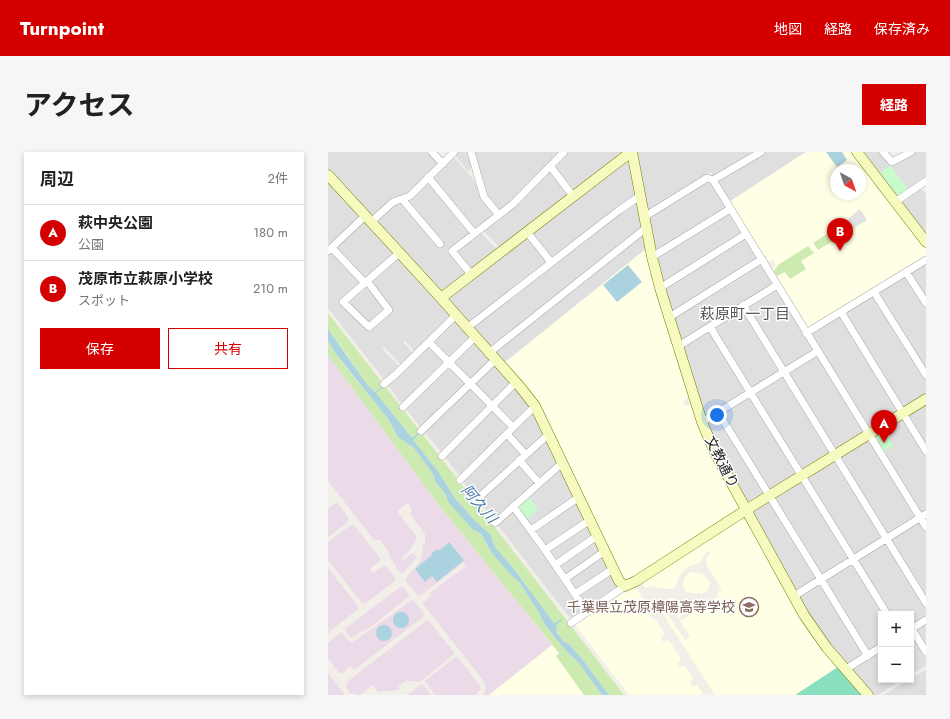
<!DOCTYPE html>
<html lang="ja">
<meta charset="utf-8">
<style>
body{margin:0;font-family:Jost,"Noto Sans JP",sans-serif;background:#f6f6f6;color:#202124}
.controls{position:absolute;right:12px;bottom:12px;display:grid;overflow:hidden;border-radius:0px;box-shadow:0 2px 6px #0003}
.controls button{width:36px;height:36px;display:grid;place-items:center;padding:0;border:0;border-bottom:1px solid #e0e0e0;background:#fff;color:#202124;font:20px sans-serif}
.compass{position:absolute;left:502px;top:12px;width:36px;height:36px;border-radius:50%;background:#fff;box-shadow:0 2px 6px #0003;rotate:140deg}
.you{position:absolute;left:389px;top:263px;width:14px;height:14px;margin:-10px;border:3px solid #fff;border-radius:50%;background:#1a73e8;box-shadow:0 0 0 6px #1a73e833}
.badge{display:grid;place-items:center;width:26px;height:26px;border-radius:50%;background:#d40000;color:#fff;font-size:13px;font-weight:700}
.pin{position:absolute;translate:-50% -33px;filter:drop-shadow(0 1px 2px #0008)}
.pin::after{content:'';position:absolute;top:21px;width:14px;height:12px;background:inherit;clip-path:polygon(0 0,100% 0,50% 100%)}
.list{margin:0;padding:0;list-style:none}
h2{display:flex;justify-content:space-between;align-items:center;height:52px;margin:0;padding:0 16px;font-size:17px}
h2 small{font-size:13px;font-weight:400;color:#757577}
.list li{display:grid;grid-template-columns:26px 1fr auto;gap:12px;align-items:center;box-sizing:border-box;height:56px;padding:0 16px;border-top:1px solid #e0e0e0}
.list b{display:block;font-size:15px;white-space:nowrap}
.list p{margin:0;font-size:13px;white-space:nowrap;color:#757577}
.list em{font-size:13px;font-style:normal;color:#757577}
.actions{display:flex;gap:8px;padding:12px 16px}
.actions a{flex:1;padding:9px 0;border:1px solid #d40000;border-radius:0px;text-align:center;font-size:14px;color:#d40000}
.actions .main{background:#d40000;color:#fff}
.map{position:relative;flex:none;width:598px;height:543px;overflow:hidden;border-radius:0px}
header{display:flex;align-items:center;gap:24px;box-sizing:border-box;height:56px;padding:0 20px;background:#d40000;color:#fff}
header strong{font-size:19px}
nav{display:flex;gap:22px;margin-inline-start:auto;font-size:14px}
.intro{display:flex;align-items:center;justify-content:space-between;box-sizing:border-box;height:96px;padding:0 24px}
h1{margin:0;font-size:28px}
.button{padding:10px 18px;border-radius:0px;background:#d40000;color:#fff;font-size:14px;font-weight:700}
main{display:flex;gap:24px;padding:0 24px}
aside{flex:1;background:#fff;border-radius:0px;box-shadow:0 2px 6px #0003}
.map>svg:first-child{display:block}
.residential{fill:#e0dfdf}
.industrial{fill:#ebdbe8}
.education{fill:#ffffe5;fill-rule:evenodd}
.grass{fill:#cdebb0}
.park{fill:#c8facc}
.pitch{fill:#88e0be}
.parking{fill:#e2e2e2}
.water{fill:#aad3df}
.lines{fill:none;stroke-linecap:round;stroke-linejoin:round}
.street-casing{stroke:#a9a9a9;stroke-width:8}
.secondary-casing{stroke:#707d05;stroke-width:11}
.street{stroke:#fff;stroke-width:7}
.secondary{stroke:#f7fabf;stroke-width:10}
.labels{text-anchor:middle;stroke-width:3;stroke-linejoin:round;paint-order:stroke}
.street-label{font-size:14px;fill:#222;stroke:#fff}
.education-label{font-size:14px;fill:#785e54;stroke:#fff;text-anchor:end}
.neighbourhood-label{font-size:15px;fill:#555;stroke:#fff}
.water-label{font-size:15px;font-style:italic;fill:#4a7aab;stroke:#fff}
</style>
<header>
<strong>Turnpoint</strong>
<nav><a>地図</a><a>経路</a><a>保存済み</a></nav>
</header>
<div class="intro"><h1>アクセス</h1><a class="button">経路</a></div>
<main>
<aside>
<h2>周辺<small>2件</small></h2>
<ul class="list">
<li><span class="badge">A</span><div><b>萩中央公園</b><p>公園</p></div><em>180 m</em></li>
<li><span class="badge">B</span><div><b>茂原市立萩原小学校</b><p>スポット</p></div><em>210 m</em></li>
</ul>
<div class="actions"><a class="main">保存</a><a>共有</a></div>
</aside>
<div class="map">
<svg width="598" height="543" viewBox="0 0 598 543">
<rect width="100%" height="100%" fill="#f2efe9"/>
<!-- residential -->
<path class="residential" d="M0,0h103l10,12 -32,30 -36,24 -45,-48z
M128,0h14l3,14 -5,5 -14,-17z
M145,0h88l-60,60 -16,-16z
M238,0h58l-52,40 -19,-25z
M310,0h119l-41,24 -3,-1 -2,-3 -61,38 -4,-2 -10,-54z
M435,0h43l-77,50 -12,-20 1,-3z
M537,0h15l11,14 25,-14h10v26l-26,17 -4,-1 -31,-41z
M126,5l19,22 11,20 12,16 -17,16 18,18 -56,44 -66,-73 19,-16 6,-2h8v-2l19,-18 5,-2v-4z
M297,9l5,2 6,32 -84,64 -21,-26z
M221,17l20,25 -70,53 -15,-16v-3z
M0,27l33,37 -31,29 -2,-3z
M379,29l5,2 15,23 -1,3 -69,42 -3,-1 -5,-29 2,-5z
M590,38h5l3,4v41l-24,-30 1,-6z
M308,49l2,1 5,27 -153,119 -18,-21z
M400,60l3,1 11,19v2l-78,49 -8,-25z
M34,69h3l28,31 -1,5 -26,22h-3l-28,-30z
M313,82l3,1 3,13 -144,116 -10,-12z
M199,84l21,26 -79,62 -22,-25z
M416,86h2l12,20 -85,55 -8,-26z
M4,99l28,30v3l-20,18 30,27 22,-19 -21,-28 1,-2 26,-23 54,59 -36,37 -11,-12 -2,1 11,12 -12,12 -18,-19 -2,2 17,17 -14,15 -57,-73v-53z
M598,110v36l-16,-25z
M431,111l3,1 11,19 -1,3 -90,56 -9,-26z
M577,122l21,31v67l-49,-78z
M38,134h2l17,22 -1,3 -12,11h-3l-21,-18v-3z
M446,137h3l37,60 -1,3 -27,17 -39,-63z
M546,143l52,84v15l-24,14 -57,-97z
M413,157l39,61v2l-27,17 -3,-1 -37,-60z
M510,163l3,1 59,94 -28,17 -5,-1 -56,-90 1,-5z
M126,167l16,18 -22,22 -16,-18z
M380,178l39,63 -43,24 -22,-71z
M147,190l16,18 -19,20 -19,-16 1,-2 19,-19z
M100,193l18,16 -1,3 -43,41 -15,-21z
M489,203l46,73 -1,5 -27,17 -48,-79z
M166,212l17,18 -20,20 -16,-17v-2z
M121,214l18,16 -46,46 -16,-20z
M456,224l48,76 -30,18 -48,-75 1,-4z
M187,235l15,19 -15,18 -19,-19z
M142,236l19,17 -47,48 -19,-22z
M420,243l51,77 -30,19 -47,-79z
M598,253v43l-19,-32z
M163,257l19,17 -49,52 -17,-22z
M204,260l13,22 -19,17 -16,-18z
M387,264l4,1 47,76 -16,9 -5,-1 -26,-48 -12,-29 1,-3z
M577,266l21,36v58l-3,2 -3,-1 -37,-61 -6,-17z
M178,286l17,16 -47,44 -14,-18z
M217,287l13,23 -18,19 -17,-19z
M539,289l5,1 44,73 -1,3 -26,17 -3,-1 -47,-76z
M509,308l45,79 -26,16 -4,-1 -46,-76z
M190,313h3l15,17 -41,39 -17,-21z
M230,316l3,1 14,28 -42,29h-3l-13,-22z
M476,328l46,76 -1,3 -27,17 -49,-77z
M443,348l46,76 -1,3 -18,12h-3l-42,-77 2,-4z
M247,349l10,18 -39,29 -12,-16z
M183,358l3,1 68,100 -12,7 -74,-95z
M592,370l6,9v68l-36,-59v-2z
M259,372l6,12 -37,26 -9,-12z
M267,388l6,11 -35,26 -8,-12z
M556,389l42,65v11l-15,9v-12h-22l-32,-53z
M274,403l8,14 -34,23 -9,-13z
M523,410l34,52h-4v31l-11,7 -3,-1 -43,-70z
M282,421l7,11v3l-28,20h-3l-8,-12z
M493,431l43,70 -1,3 -13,8 -5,-1 -22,-25 -25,-41z
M598,471v26l-11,-17 1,-3z
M583,481l15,22v11l-15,9z
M553,499v29h21l-24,15h-5l-20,-23v-4z
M598,518v25h-43l25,-15h3v-2z"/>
<!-- industrial -->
<path class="industrial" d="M0,203l110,149 114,141 -63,50h-6l3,-7 -3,-8 -60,-76v-2l7,-5 1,-2 -1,-2 36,-27 -1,-2 -2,-1 -42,32h-4l-11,-14v-3l10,-11 6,-10 1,-12 2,-1v-10l-15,-20 2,-5 -4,-6 -11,8 19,25v4l-6,10 -9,8 2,2 9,-7 5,3 -3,5 -11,12h-3l-4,-4v-3l-7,-10v-4l-9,-12h-6l-46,-59z
M9,350l12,16 -2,5 -19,14v-28z
M23,373h3l26,33v3l-10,8 4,4 10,-8 2,1 9,11v4l-29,22 -5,-1 -33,-42v-18z
M0,416l30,38v3l-30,24z
M72,435l4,1 6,8 -42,33 -6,2 -11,7 -6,-7v-2z
M83,448h2l11,13 -1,4 -69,53 -4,-5 -1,2 -6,6h-4l-11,-15v-15l12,-10h2l9,10 39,-27z
M98,469h3l25,31 -1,3 -33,27 -11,-1 -2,-1 -9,7 2,2 -2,1 -20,2 -6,-7 -12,10 -10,-2 -4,-6 2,-6z
M127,505l3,1 22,27v5l-4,5h-41l-10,-14z
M0,521l17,22h-17z
M94,532l9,11h-24z"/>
<!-- education -->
<path class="education" d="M478,0h46l26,34 -2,2 4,4 2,-1 44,57v10l-115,71h-4l-35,-58 4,-5 -3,-6 -7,1 -37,-59zM508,18h24v24h-24z
M319,96l8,38 34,109 -6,7 2,3h7l48,102 -1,2 -110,72 -7,-2 -76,-160 1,-2 -1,-4 -3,-1 -40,-48z
M412,366l10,5 26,47 88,125h-149l-57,-89 2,-2 2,2 23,34 5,-4 -10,-15 39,-25 -2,-3 5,-3 -15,-24 -1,-7 4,-6 -2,-2 -2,2 -6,10 -11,3 -5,4 -5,7 -4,10 -3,2h-4l-19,-3 -4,2 -3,-6z
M364,420l11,2 7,9 -2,7 -7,4 -15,-2 -3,-4 1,-9 4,-5z
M307,434l15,24 -2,3 4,6h3l9,14v2l-3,3 2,4 4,-2 3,2 11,17 -4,4 3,4 5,-1 8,12 -3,4 3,5 4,-2 7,10h-75l-54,-70z
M344,445l3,3 12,2 4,-1h4l2,5 -19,12 -11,-16 1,-2z
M224,493l40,50h-103z"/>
<!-- grass -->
<path class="grass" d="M511,74l5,8 -26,16 -5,-7z
M480,94l6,7 -13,8 5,8 -16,10 -5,-7 -8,4 -3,-5 4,-6z
M0,161l180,231 116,151h-15l-26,-35 -15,-17 -4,-1c-4,-5 -8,-10 -8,-17l5,-6 -7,4 -41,-55 -18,-21 -5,-13 -15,-13 -21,-24 -16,-26 -25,-31 8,-6 -1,-1 -8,5 -36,-45 7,-6v-1l-8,6 -7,-6 -6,-8 -14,-22 -20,-27z
M0,189l12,19 49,60 9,17 16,11 19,26 3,9 8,9 2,6 26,31 9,5 11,19 28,30 19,30 6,12 21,26 12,11 24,33h-18l-28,-39 3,-3 -121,-149 -110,-149z"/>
<!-- park -->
<path class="park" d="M562,13l18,24 -8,6 -4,-1 -16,-21z
M556,279l9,14 -10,7 -7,-12 1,-5z
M199,342l11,16 -13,11 -11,-16z"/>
<!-- pitch -->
<path class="pitch" d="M510,515l24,28h-67z"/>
<!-- parking -->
<path class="parking" d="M532,57l7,11 -23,14 -5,-8z"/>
<!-- water -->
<path class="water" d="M498,0h16l5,8 -10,7z
M300,113l14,17 -25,20 -14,-17z
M0,177l40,57 7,6 8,-6 1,1 -8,6 36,45 8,-6 1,1 -8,7 25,31 16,26 21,24 15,13 5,13 18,21 41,55 7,-4 1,1 -6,5 1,8 7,9 4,1 15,17 26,35h-7l-24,-33 -12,-11 -21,-26 -6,-12 -19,-30 -12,-11 -16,-19 -11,-19 -9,-5 -23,-26 -5,-11 -8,-9 -3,-9 -19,-26 -16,-11 -9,-17 -53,-66 -8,-13z
M121,390l15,18 -27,22 -5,-6 -7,6 -10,-13 17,-14 -1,-1 5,-4h4z
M65 468a8 8 0 1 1 16 0a8 8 0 1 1-16 0Z
M48 481a8 8 0 1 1 16 0a8 8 0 1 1-16 0Z"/>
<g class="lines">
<defs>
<path id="street" d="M104,0l11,12
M143,0l13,45 15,18
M555,0l9,10 19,-10
M222,14l23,30
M100,25l46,56
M385,28l48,-28
M74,47l38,45
M567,50l31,-21
M316,65l63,-39 6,2 213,347
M43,70l22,-20 17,-6 44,-44
M199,80l24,30
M4,96l33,35
M0,99l37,-35
M324,105l78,-48
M578,120l20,31
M143,122l-19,-23 61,-47 51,-52
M39,129l22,29 -20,17 -26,-25 56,-49
M332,136l86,-54
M546,140l52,83
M415,153l183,298
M513,160l85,139
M340,166l94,-59
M382,175l177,287
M139,176l151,-117 22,-15
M478,181l120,-73
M101,190l84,85
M349,195l100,-62
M161,201l157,-125
M56,232l11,-9 61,-60
M75,255l72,-70
M390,260l150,244
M374,270l116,-71
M93,279l74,-71
M179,282l19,21
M114,304l74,-74
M191,308l20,23
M132,328l75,-74
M148,348l73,-66
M185,354l32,44 42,62
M167,371l67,-60
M203,378l48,-33
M217,398l45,-30
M227,413l42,-29
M237,427l40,-28
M247,442l38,-25
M466,444l132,-82
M243,471l54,-37
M583,477l15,-9
M584,477l14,23
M518,517l35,-22"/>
<path id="secondary" d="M304,0l20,105 8,31 42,134 13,31 89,162 23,33 41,47
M529,0l69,90
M0,23l113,123 80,90 14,18 84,175 3,3 3,2 11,-5 110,-71 180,-111
M113,146l190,-146"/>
</defs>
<!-- street casing -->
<use href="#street" class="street-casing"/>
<!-- secondary casing -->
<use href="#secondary" class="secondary-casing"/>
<!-- street -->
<use href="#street" class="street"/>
<!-- secondary -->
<use href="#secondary" class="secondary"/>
</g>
<!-- icons -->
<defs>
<symbol id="school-ring" viewBox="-11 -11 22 22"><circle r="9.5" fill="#fff" stroke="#8d6e63" stroke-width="1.5"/><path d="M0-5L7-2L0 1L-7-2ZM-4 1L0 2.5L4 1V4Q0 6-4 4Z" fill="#8d6e63"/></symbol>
</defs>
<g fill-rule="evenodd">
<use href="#school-ring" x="410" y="444" width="22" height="22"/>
</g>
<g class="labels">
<!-- street labels -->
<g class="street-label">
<text transform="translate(394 310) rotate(63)" y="5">文教通り</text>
</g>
<!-- education labels -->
<g class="education-label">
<text x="407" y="460">千葉県立茂原樟陽高等学校</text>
</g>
<!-- neighbourhood labels -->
<g class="neighbourhood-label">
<text x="417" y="167">萩原町一丁目</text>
</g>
<!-- water labels -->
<g class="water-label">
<text transform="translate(151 352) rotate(49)" y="5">阿久川</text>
</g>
</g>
</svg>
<div class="controls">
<button>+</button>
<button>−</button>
</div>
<svg class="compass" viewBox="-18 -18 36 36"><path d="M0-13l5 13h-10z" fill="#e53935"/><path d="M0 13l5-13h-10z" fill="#757577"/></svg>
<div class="you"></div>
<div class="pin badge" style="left:556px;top:291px">A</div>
<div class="pin badge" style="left:512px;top:99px">B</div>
</div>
</main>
